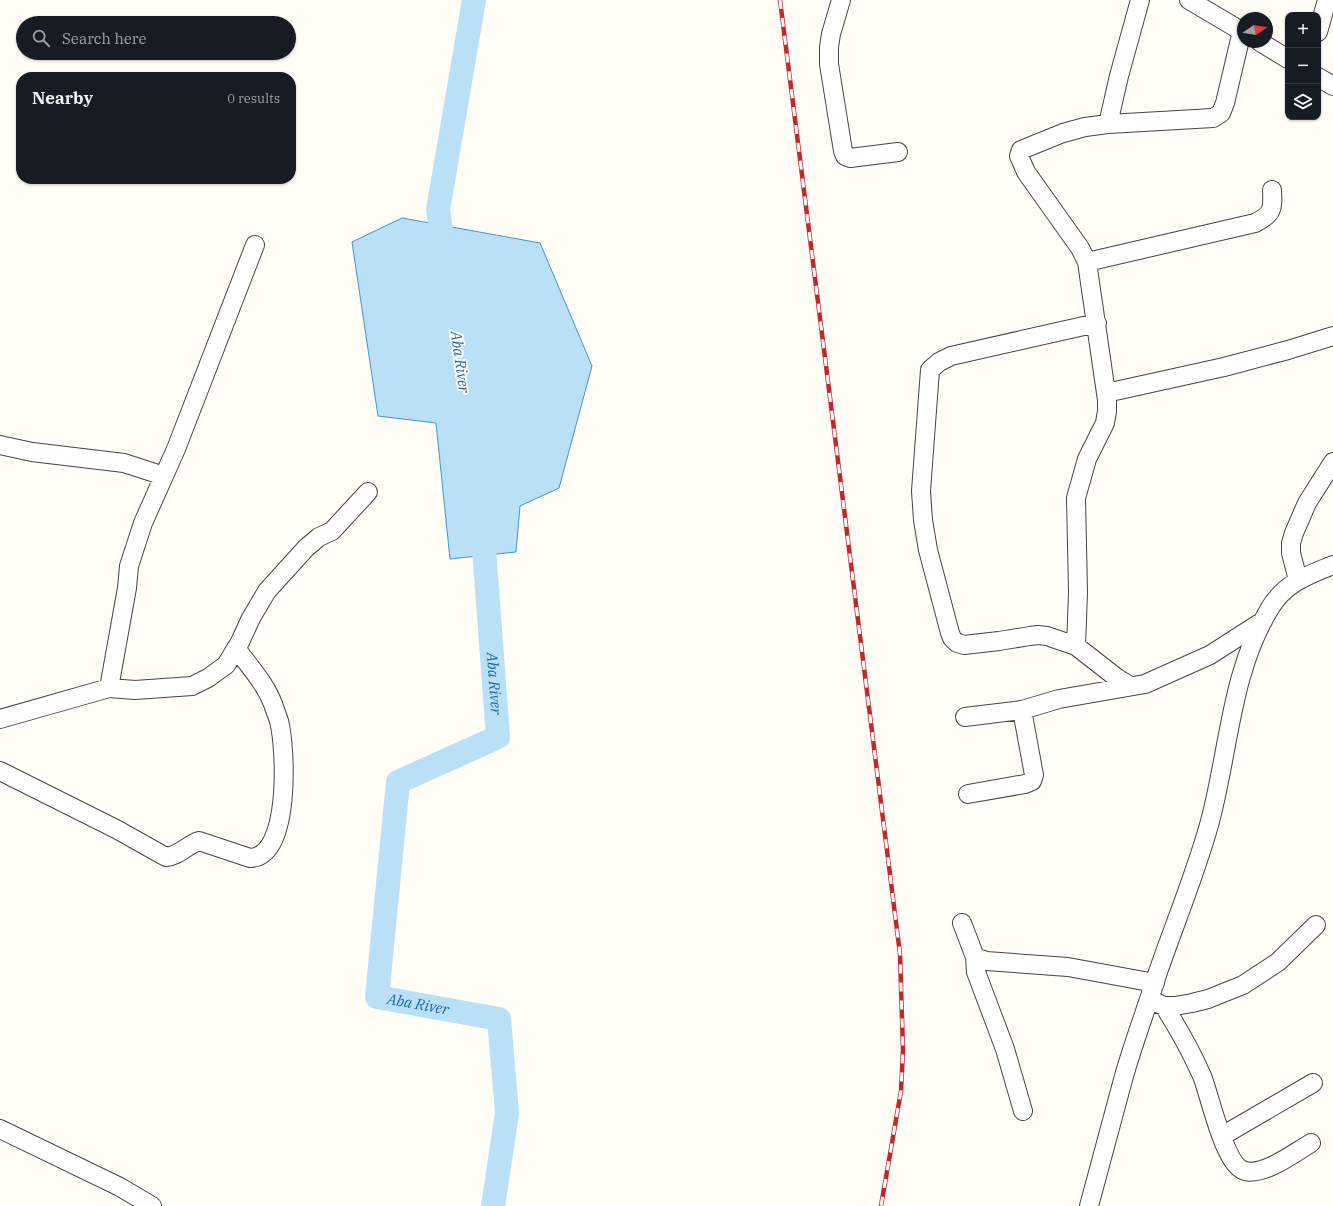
<!DOCTYPE html>
<meta charset="utf-8">
<style>
body{margin:0;font-family:"IBM Plex Serif",serif;background:#242831;color:#f1f3f6}
.controls{position:absolute;right:12px;top:12px;display:grid;overflow:hidden;border-radius:8px;box-shadow:0 1px 3px #0004}
.controls button{width:36px;height:36px;display:grid;place-items:center;padding:0;border:0;border-bottom:1px solid #363941;background:#171b24;color:#f1f3f6;font:20px sans-serif}
.compass{position:absolute;left:1237px;top:12px;width:36px;height:36px;border-radius:50%;background:#171b24;box-shadow:0 1px 3px #0004;rotate:78deg}
.list{margin:0;padding:0;list-style:none}
h2{display:flex;justify-content:space-between;align-items:center;height:52px;margin:0;padding:0 16px;font-size:17px}
h2 small{font-size:13px;font-weight:400;color:#9ea1a6}
.icon{flex:none;width:22px;height:22px;fill:none;stroke:currentColor;stroke-width:2;stroke-linecap:round;stroke-linejoin:round}
.map{position:relative;flex:none;width:1333px;height:1206px;overflow:hidden}
.search{position:absolute;background:#171b24;box-shadow:0 1px 3px #0004;left:16px;top:16px;width:280px;height:44px;display:flex;align-items:center;gap:10px;box-sizing:border-box;padding:0 14px;border-radius:22px;color:#9ea1a6;font-size:15px}
.panel{position:absolute;background:#171b24;box-shadow:0 1px 3px #0004;left:16px;top:72px;width:280px;height:112px;border-radius:16px}
.map>svg:first-child{display:block}
.water{fill:#b9e0f7;stroke:#3f96cf}
.lines{fill:none;stroke-linecap:round;stroke-linejoin:round}
.river{stroke:#b9e0f7;stroke-width:24}
.minor-casing{stroke:#444;stroke-width:20}
.minor{stroke:#fff;stroke-width:18}
.rail-casing{stroke:#c4262e;stroke-width:4.5}
.rail{stroke:#fff;stroke-width:3;stroke-dasharray:9;stroke-linecap:butt}
.labels{text-anchor:middle;stroke-width:4;stroke-linejoin:round;paint-order:stroke}
.water-label{font-size:15px;font-style:italic;fill:#1768a6;stroke:#fff}
</style>
<div class="map">
<svg width="1333" height="1206" viewBox="0 0 1333 1206">
<rect width="100%" height="100%" fill="#fffdf5"/>
<!-- water -->
<path class="water" d="M402,218l138,25 52,123 -33,122 -39,18 -4,46 -66,7 -14,-136 -58,-7 -26,-174z"/>
<g class="lines">
<!-- river -->
<g class="river">
<path d="M445,256l-7,-46 36,-210"/>
<path id="s1" d="M482,522l16,215 -100,45 -21,215 122,22 8,94 -14,93"/>
</g>
<defs>
<path id="minor" d="M841,0l-10,34 -2,13v17l14,87 2,5 5,2 48,-6
M1189,0l54,32
M1318,32l9,-32
M1260,42l28,17
M1318,77l15,9
M1108,124l11,-48 21,-76
M1087,262l168,-39c18,-9 18,-14 17,-33
M1097,323l-146,33 -12,6 -9,8 -9,121 2,29 5,30 22,83 2,5 5,5 7,2 35,-4 31,-5 8,-1 9,1 29,10 41,32 13,8
M1106,393l118,-26 64,-17 45,-14
M0,445l32,7 92,11 40,13
M1298,580l-7,-27v-10l3,-10 13,-30 26,-41
M1076,646l2,-54 -2,-94 11,-39 18,-36 2,-12v-11l-20,-138 -7,-14 -54,-76 -7,-16 2,-6 42,-17 22,-6 23,-3 105,-6 8,-5 4,-10 17,-72
M109,688l18,-100 2,-22 14,-43 33,-74 79,-204
M965,717l57,-7 37,-11 86,-15 65,-29 53,-34
M0,719l109,-31 26,2 57,-4 16,-8 18,-13 14,-23 11,-24 16,-27 39,-43 13,-11 13,-6 36,-39
M0,771l116,58 50,28c13,-1 21,-12 33,-16l51,17c41,-1 36,-109 29,-137 -2,-6 -4,-11 -6,-17 -8,-21 -24,-38 -37,-56
M968,794l57,-10 7,-3 2,-6 -12,-65
M962,923l13,34 11,4 82,6 87,16
M975,957l1,15 29,77 18,62
M1155,1002l9,4h11l17,-3 16,-4 35,-14 35,-23 38,-37
M1164,1006c14,22 27,45 38,70 8,19 22,90 43,95 19,5 49,-18 66,-28
M0,1129l120,58 32,19
M1222,1136l91,-53
M1089,1206c12,-43 23,-87 35,-130 10,-35 23,-69 34,-104 17,-49 37,-97 51,-147 20,-72 21,-152 61,-217 15,-25 38,-33 63,-43"/>
</defs>
<!-- minor casing -->
<use href="#minor" class="minor-casing"/>
<!-- minor -->
<use href="#minor" class="minor"/>
<defs>
<path id="rail" d="M780,0l120,954 3,96 -2,41 -20,115"/>
</defs>
<!-- rail casing -->
<use href="#rail" class="rail-casing"/>
<!-- rail -->
<use href="#rail" class="rail"/>
</g>
<g class="labels">
<!-- water labels -->
<g class="water-label">
<text transform="translate(460 362) rotate(82)" y="5">Aba River</text>
<text dy="5" stroke="none"><textPath href="#s1" startOffset="162">Aba River</textPath></text>
<text dy="5" stroke="none"><textPath href="#s1" startOffset="583">Aba River</textPath></text>
</g>
</g>
</svg>
<div class="controls">
<button>+</button>
<button>−</button>
<button><svg class="icon" aria-label="layers" viewBox="0 0 24 24"><path d="M12 4l9 5-9 5-9-5zM3 14l9 5 9-5"/></svg></button>
</div>
<svg class="compass" viewBox="-18 -18 36 36"><path d="M0-13l5 13h-10z" fill="#e53935"/><path d="M0 13l5-13h-10z" fill="#9ea1a6"/></svg>
<div class="search"><svg class="icon" aria-label="search" viewBox="0 0 24 24"><circle cx="10" cy="10" r="6"/><path d="M15 15l6 6"/></svg>Search here</div>
<section class="panel">
<h2>Nearby<small>0 results</small></h2>
<ul class="list">
</ul>
</section>
</div>
